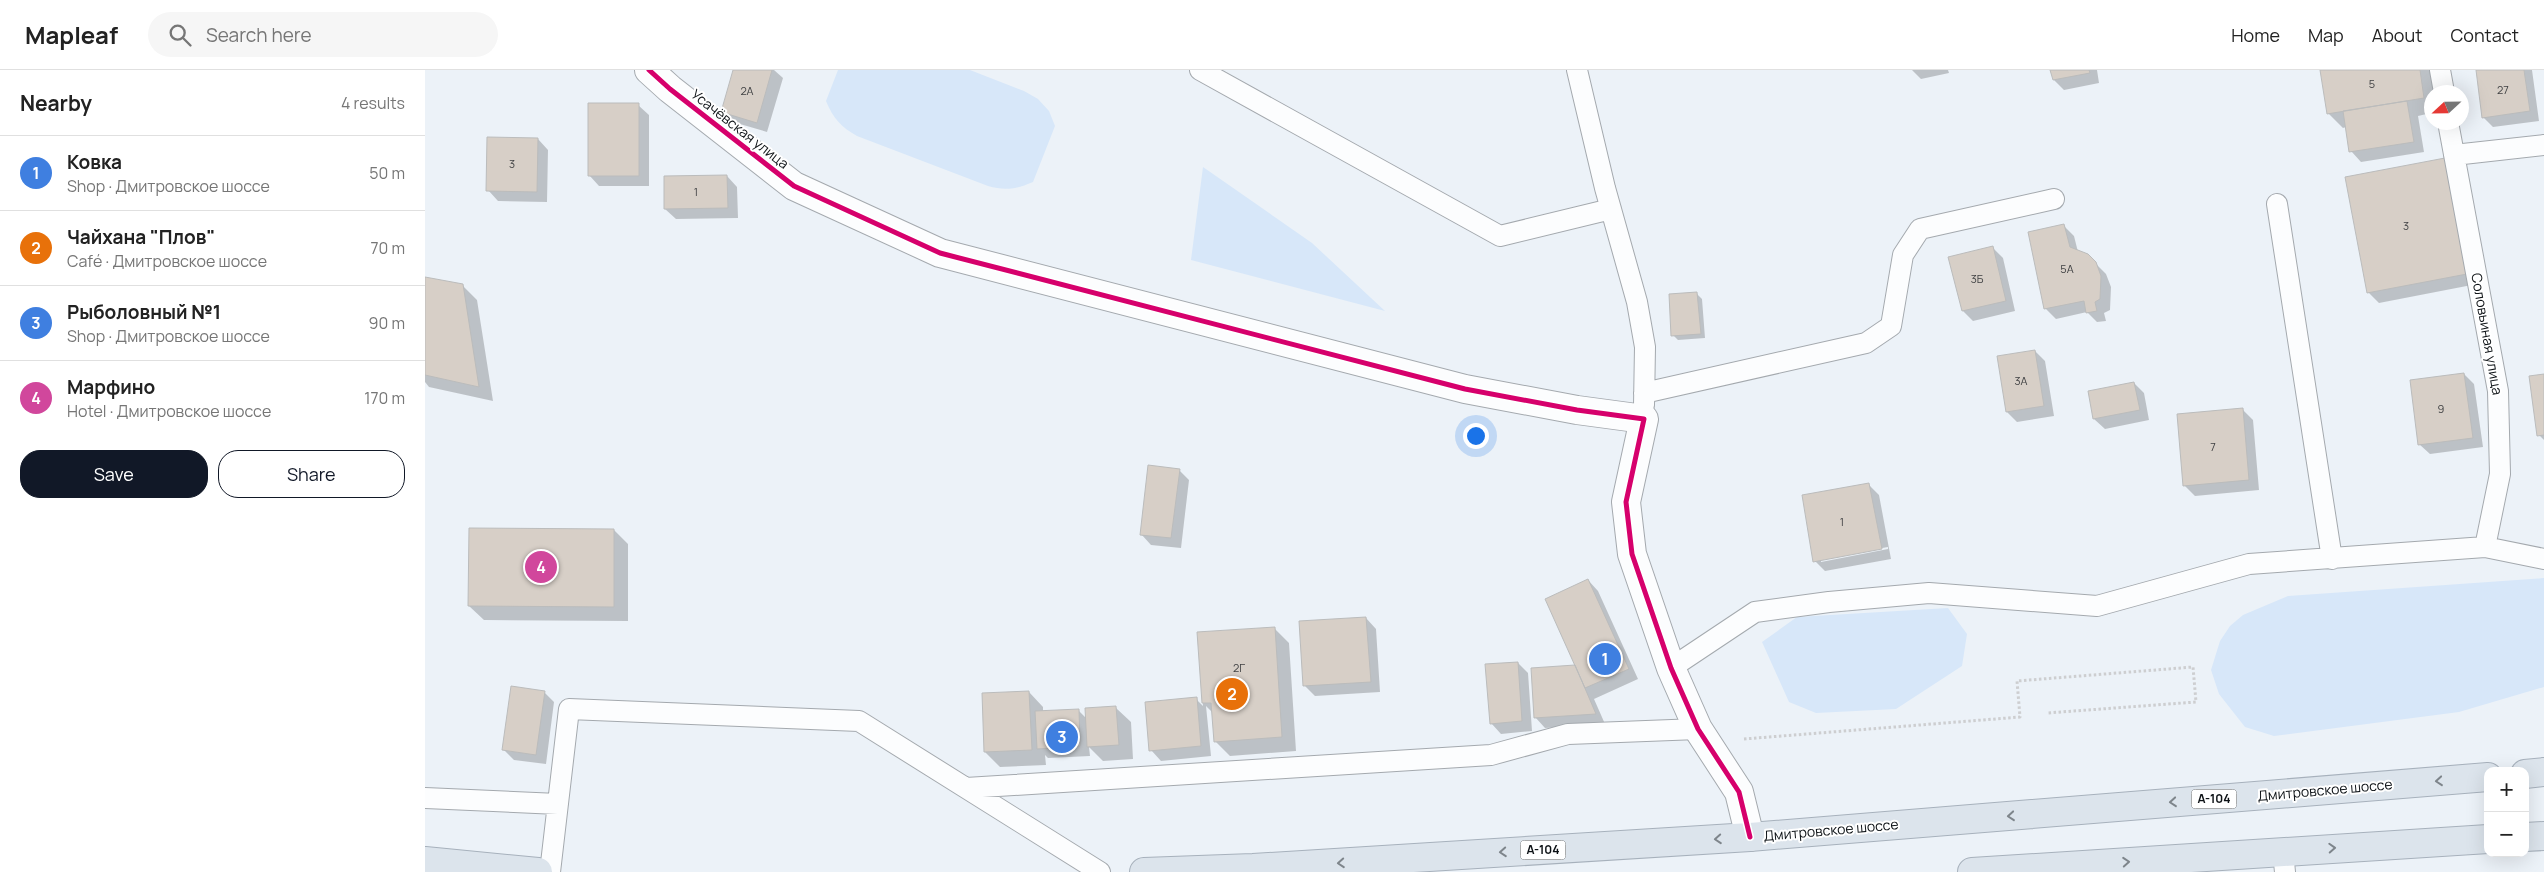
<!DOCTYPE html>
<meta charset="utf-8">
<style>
body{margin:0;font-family:Manrope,sans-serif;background:#f6f6f6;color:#222}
.controls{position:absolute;right:15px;bottom:15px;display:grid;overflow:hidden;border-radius:10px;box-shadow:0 5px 20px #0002}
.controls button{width:45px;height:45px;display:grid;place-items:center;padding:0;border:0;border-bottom:1px solid #e0e0e0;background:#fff;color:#222;font:25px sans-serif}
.compass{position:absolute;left:1999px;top:15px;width:45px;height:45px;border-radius:50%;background:#fff;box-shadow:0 5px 20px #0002;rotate:248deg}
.you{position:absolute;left:1050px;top:365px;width:18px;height:18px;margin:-12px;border:4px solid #fff;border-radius:50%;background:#1a73e8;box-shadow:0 0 0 8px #1a73e833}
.badge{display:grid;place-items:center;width:32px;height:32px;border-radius:50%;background:#111827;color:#fff;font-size:16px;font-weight:700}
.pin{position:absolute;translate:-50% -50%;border:2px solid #fff;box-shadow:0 1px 5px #0006}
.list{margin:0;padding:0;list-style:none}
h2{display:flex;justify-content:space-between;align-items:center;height:65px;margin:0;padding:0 20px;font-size:21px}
h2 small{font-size:16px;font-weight:400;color:#767676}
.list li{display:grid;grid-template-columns:32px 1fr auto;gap:15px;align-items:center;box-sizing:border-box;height:75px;padding:0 20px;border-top:1px solid #e0e0e0}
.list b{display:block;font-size:19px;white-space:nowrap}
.list p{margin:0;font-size:16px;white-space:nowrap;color:#767676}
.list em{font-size:16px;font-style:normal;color:#767676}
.actions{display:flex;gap:10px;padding:15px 20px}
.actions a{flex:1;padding:11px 0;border:1px solid #111827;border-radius:20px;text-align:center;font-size:18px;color:#111827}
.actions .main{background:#111827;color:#fff}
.icon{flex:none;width:28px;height:28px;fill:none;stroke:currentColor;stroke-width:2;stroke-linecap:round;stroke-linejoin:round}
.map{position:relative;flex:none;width:2119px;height:802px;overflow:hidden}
header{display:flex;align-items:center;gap:30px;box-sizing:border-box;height:70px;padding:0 25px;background:#fff;border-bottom:1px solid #e0e0e0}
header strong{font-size:24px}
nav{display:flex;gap:28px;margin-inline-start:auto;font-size:18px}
.search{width:350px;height:45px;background:#f6f6f6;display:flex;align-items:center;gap:12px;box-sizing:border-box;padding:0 18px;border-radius:28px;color:#767676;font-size:19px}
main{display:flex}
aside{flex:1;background:#fff}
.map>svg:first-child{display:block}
.green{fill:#d7e7f9}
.shadow{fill:#0003;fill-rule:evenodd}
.building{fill:#d7cfc7;stroke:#bbbcbc}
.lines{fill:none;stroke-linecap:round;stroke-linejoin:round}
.lane-casing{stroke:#a4a9ae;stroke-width:22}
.street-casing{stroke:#a4a9ae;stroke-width:30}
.highway-casing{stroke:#a7b1bc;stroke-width:30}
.path{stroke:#cdced0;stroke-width:3;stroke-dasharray:2.5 2.5;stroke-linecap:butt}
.lane{stroke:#fcfdfe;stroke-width:20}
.street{stroke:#fcfdfe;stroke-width:28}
.highway{stroke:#dce4ec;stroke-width:28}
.cycleway-casing{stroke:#fff;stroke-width:8}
.cycleway{stroke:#d6006c;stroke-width:5}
.oneway{stroke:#7e858b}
.labels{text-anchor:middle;stroke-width:4;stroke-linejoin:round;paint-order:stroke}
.number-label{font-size:11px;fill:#3f4042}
.shield{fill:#fff;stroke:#55585b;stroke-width:1}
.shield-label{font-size:12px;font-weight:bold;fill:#0c1115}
.street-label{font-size:14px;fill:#0c1115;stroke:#fff}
</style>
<header>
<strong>Mapleaf</strong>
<div class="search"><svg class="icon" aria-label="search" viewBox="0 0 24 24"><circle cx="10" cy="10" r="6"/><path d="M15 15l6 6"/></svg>Search here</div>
<nav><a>Home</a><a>Map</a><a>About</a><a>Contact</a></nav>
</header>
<main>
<aside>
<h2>Nearby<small>4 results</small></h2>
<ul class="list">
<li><span class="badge" style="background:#3f7fe0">1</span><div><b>Ковка</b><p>Shop · Дмитровское шоссе</p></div><em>50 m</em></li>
<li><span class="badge" style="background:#e8710a">2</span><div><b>Чайхана &quot;Плов&quot;</b><p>Café · Дмитровское шоссе</p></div><em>70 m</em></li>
<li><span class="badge" style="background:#3f7fe0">3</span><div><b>Рыболовный №1</b><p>Shop · Дмитровское шоссе</p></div><em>90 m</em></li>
<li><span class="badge" style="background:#d1479c">4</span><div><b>Марфино</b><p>Hotel · Дмитровское шоссе</p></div><em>170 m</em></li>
</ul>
<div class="actions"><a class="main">Save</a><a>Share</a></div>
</aside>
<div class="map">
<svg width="2119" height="802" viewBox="0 0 2119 802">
<rect width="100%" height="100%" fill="#ecf2f8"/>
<!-- green -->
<path class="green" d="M413,0h132l54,21 14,8 11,12 6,15 -22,56c-16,7 -28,9 -45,4l-131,-50c-16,-9 -24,-18 -31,-35z
M778,97l109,76 73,68 -194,-51z
M2119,508v109l-85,25 -185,24 -29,-9 -26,-33 -8,-24 9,-29 10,-15 13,-11 45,-19z
M1523,538l19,26 -5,32 -66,43 -80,4 -27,-11 -27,-60 35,-25z"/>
<!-- shadow -->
<path class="shadow" d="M310,0h39l9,8 -16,54 -34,-10 -10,-10z
M1487,0h36l1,3 -28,6z
M1627,0h45l2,13 -35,7 -10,-10z
M1896,0h110l4,22h-4v21l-13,3 6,36 -63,10 -10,-11 -5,-24 -3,1 -15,-15z
M2052,0h55l7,51 -46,6 -10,-10z
M213,35l11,10v71h-50l-10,-11z
M113,69l10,11 -1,52 -49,-1 -10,-11z
M2019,89l33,125 -98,19 -10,-10 -22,-115z
M302,106l10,11 1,31 -62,1 -11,-10z
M1639,156l10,10 4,16 9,3 19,19 5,13 -1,23 -6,3 2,8 -9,1 -10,-10 -31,7 -11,-11z
M1567,177l11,11 12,53 -42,10 -10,-10z
M0,208l37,7 15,15 16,101 -64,-14 -4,-5z
M1272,224l5,5 3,39 -27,2 -5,-5z
M1610,281l10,10 9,55 -37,6 -10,-10z
M2039,304l10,10 9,63 -53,7 -11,-10z
M2119,305v65l-5,-5z
M1709,313l10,10 5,27 -44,9 -11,-10 -5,-27z
M1818,340l10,10 6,70 -64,6 -11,-11z
M754,400l10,10 -8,68 -30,-3 -10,-11z
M1444,415l10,10 12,64 -66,12 -10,-10zM1463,477v2l-67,13v-3z
M189,460l14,14v77l-144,-1 -15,-14z
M1163,510l10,11 40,88 -44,20 11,25 -60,4 -10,-11 42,-51z
M941,548l10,11 4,63 -65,4 -10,-10z
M849,558l15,15 7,108 -66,5 -15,-15 -2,-28 -7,-7 5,50 -50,5 -10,-11 45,-51 7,7 -5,-73z
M1093,593l10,10 4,58 -31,3 -10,-11z
M119,622l10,10 -8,62 -32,-4 -11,-11z
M604,622l14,15v5l35,-2 9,9 29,-11 15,14 2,37 -30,2 -14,-14 1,9 -42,2 -3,-3 1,10 -46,2 -15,-15z"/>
<!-- building -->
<path class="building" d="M308,0h39l-15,53 -36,-11z
M1625,0h39l1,3 -37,7z
M1895,0h100l4,28 -97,16z
M2051,0h48l6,41 -48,7z
M1982,31l7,41 -65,10 -6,-41z
M163,33h51v73h-51z
M62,67l51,1 -1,54 -51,-1z
M2020,88l22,116 -100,19 -22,-116z
M302,105l1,33 -64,1v-33z
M1639,154l6,23 18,7 8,8 5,14 -1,23 -5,3 2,9 -11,2 -2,-12 -40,8 -16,-77z
M1568,176l13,55 -44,10 -14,-54z
M0,207l38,7 16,103 -54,-12z
M1272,222l4,42 -30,2 -2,-42z
M1610,280l9,56 -38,6 -9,-56z
M2039,303l9,65 -55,7 -8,-65z
M2119,304v61l-7,1 -8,-60z
M1709,312l6,28 -47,9 -5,-28z
M1818,338l6,72 -66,6 -6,-72z
M723,395l32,4 -9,69 -31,-3z
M1444,413l13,66 -69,13 -11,-67z
M44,458l145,1v78l-146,-1z
M1163,509l41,90 -44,19 -40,-89z
M941,547l5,65 -68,4 -4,-65z
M850,557l7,110 -68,5 -3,-39h-9l-5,-71z
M1093,592l4,59 -32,3 -5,-60z
M1150,595l21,49 -62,4 -3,-50z
M86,616l34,5 -9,64 -34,-5z
M604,621l3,59 -48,2 -2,-59z
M772,627l4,49 -52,5 -4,-49z
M691,636l3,39 -32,2 -2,-39z
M654,639l1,37 -43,3 -2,-38z"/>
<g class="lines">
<defs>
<path id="lane" d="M775,0l300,166 111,-27
M1152,0l28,118 32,114 8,45 -1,58
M2015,0l4,22
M2023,52l50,269 2,83 -15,73
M2029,85l90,-10
M1852,134l55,355
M1219,323l222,-50 25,-17 12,-71 17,-26 134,-30
M1246,598l84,-56 74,-10 100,-9 168,13 152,-42 236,-17 59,12
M541,718l525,-33 77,-21 130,-5
M0,728l133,6
M1858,782l2,20
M125,802l19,-163 290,12 241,151"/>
<path id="street" d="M224,0l21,19 124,97 146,67 525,136 112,21 67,9 -18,83 6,52 39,114 27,61 41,63 11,45"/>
<path id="highway" d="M2100,704l19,-2
M2100,767l19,-1
M0,791l113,11
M719,802l109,-4 497,-31 738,-60
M1547,802l516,-33"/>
</defs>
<!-- lane casing -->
<use href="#lane" class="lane-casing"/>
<!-- street casing -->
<use href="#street" class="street-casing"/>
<!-- highway casing -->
<use href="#highway" class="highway-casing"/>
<!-- path -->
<path class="path" d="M1319,669l276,-22 -3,-36 176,-14 3,35 -149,11"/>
<!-- lane -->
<use href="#lane" class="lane"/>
<!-- street -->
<use href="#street" class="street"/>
<!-- highway -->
<use href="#highway" class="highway"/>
<defs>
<path id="cycleway" d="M224,0l21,19 124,97 146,67 525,136 112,21 67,9 -18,83 6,52 39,114 27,61 41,63 11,45"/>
</defs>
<!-- cycleway casing -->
<use href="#cycleway" class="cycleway-casing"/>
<!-- cycleway -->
<use href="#cycleway" class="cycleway"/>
</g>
<!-- one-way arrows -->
<defs><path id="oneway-chevron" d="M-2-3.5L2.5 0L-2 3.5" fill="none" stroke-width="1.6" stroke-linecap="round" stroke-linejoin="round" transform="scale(1.25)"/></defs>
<g class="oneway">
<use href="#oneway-chevron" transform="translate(2014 711) rotate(175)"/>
<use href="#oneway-chevron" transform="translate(1748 732) rotate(175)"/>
<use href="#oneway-chevron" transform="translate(1586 746) rotate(175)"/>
<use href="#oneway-chevron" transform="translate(1293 769) rotate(176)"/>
<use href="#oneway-chevron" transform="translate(1907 778) rotate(-3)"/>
<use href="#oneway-chevron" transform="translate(1078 782) rotate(176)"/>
<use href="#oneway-chevron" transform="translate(1701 792) rotate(-4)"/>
<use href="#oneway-chevron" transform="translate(916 793) rotate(176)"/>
</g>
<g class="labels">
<!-- number labels -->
<g class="number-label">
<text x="1947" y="18">5</text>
<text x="2078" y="24">27</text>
<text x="322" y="25">2А</text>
<text x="87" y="98">3</text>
<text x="271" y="126">1</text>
<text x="1981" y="160">3</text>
<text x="1642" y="203">5А</text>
<text x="1552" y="213">3Б</text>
<text x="1596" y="315">3А</text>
<text x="2016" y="343">9</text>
<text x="1788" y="381">7</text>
<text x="1417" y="456">1</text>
<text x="814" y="602">2Г</text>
</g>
<!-- shield labels -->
<g class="shield">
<rect x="1766.5" y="719.5" width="45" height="19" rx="4"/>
<rect x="1095.5" y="770.5" width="45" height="19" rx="4"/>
</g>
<g class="shield-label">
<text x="1789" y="733">А-104</text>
<text x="1118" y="784">А-104</text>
</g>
<!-- street labels -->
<g class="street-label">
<text transform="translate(315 59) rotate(38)" y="5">Усачёвская улица</text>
<text transform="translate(2062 264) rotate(80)" y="5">Соловьиная улица</text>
<text transform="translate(1900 720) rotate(-5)" y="5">Дмитровское шоссе</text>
<text transform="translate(1406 760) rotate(-5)" y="5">Дмитровское шоссе</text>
</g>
</g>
</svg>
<div class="controls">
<button>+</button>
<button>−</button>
</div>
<svg class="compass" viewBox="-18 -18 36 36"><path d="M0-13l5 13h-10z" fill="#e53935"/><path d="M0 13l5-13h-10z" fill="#767676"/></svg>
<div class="you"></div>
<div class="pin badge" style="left:1180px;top:589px;background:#3f7fe0">1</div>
<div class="pin badge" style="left:807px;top:624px;background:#e8710a">2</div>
<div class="pin badge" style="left:637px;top:667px;background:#3f7fe0">3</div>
<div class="pin badge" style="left:116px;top:497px;background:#d1479c">4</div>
</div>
</main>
